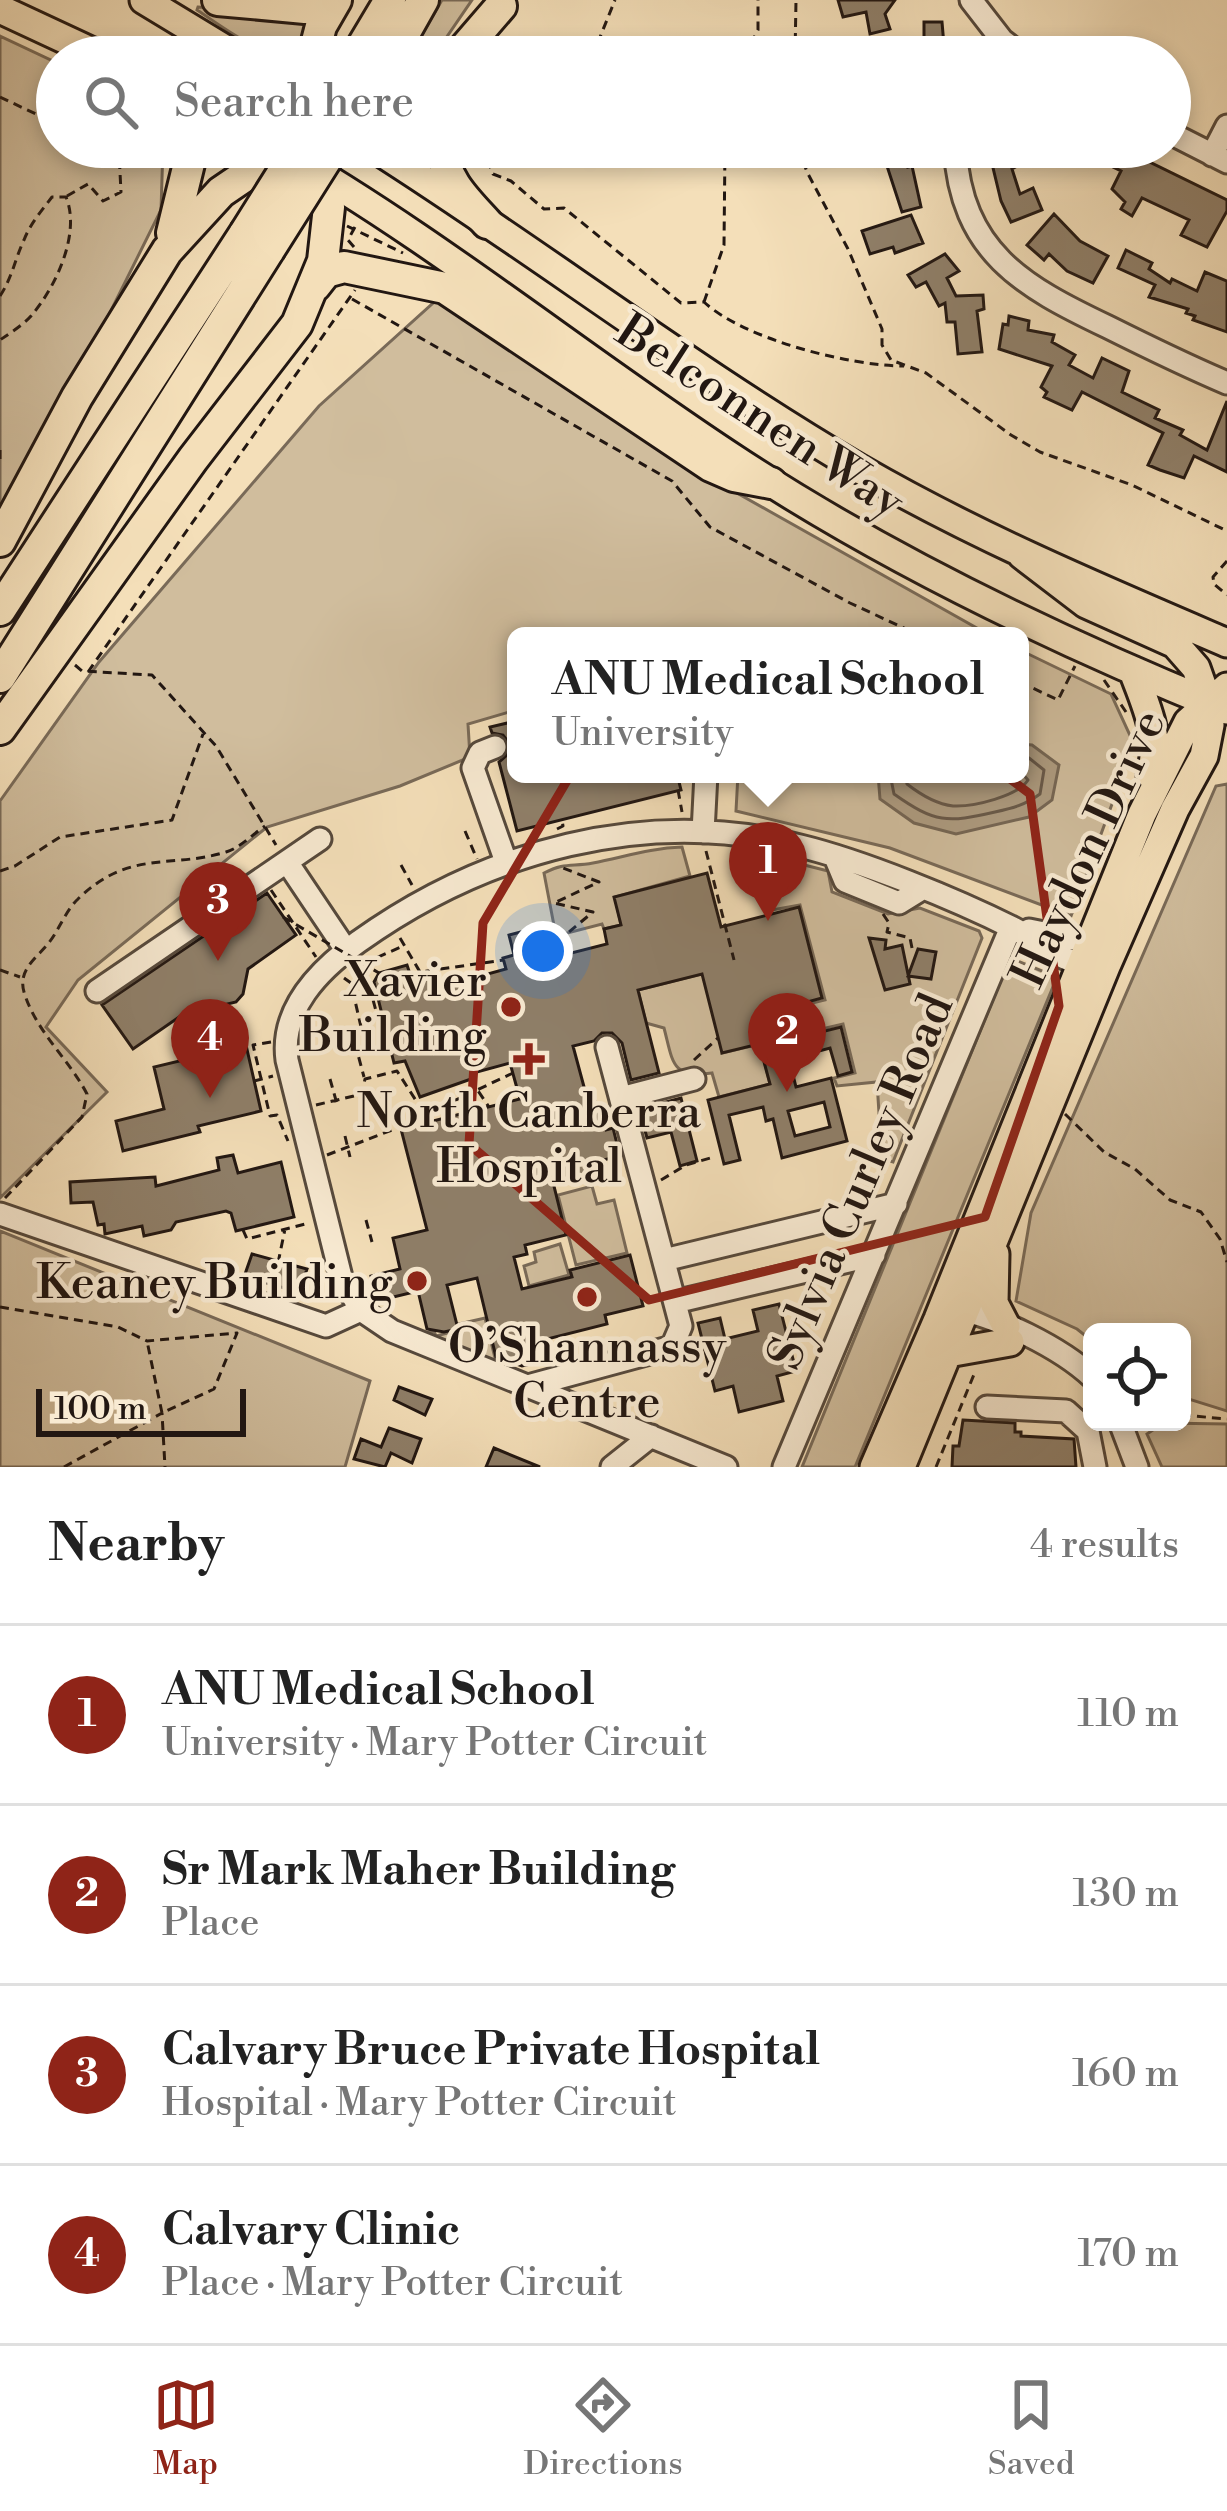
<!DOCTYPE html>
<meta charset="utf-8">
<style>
body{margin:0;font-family:"Libre Bodoni",serif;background:#f6f6f6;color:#222}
.controls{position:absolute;right:36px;bottom:36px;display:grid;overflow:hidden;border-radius:18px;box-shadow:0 6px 18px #0003}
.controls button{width:108px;height:108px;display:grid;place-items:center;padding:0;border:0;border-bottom:3px solid #e0e0e0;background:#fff;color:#222;font:60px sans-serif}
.scale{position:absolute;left:36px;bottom:30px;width:210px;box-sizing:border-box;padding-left:12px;border:6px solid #221712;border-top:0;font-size:33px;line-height:42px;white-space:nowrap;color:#221712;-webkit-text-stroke:9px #f8ead2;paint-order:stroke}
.you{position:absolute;left:543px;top:951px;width:42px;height:42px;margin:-30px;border:9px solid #fff;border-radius:50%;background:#1a73e8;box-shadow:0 0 0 18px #1a73e833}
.badge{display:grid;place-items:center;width:78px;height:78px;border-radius:50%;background:#8f2418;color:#fff;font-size:39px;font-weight:700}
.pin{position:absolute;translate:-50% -99px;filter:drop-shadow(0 3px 6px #0008)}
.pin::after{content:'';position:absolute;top:63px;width:42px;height:36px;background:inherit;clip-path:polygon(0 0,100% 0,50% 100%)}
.popup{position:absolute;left:507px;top:627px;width:522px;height:156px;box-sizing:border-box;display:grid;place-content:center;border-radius:18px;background:#fff;filter:drop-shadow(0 3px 9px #0005);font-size:39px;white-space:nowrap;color:#767676}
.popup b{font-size:45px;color:#222}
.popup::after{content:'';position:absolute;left:50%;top:100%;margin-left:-24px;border:24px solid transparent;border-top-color:#fff}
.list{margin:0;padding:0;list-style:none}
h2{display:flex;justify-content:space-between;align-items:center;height:156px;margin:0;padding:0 48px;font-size:51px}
h2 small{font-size:39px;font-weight:400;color:#767676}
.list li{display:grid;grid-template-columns:78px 1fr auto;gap:36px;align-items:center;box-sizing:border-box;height:180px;padding:0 48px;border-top:3px solid #e0e0e0}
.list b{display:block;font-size:45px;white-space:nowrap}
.list p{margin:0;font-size:39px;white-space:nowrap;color:#767676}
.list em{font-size:39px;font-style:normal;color:#767676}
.icon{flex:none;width:66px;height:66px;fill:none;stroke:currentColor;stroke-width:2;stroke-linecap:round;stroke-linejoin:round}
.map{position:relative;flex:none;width:1227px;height:1467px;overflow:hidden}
.search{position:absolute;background:#fff;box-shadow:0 6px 18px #0003;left:36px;right:36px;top:36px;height:132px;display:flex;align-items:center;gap:30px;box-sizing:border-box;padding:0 42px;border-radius:66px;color:#767676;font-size:45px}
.sheet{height:876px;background:#fff}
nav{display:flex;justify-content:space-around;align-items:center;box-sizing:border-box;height:168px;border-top:3px solid #e0e0e0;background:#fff;font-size:33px;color:#767676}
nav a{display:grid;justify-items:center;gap:6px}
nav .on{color:#8f2418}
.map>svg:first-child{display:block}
.green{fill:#d0bd9d;stroke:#796a58;stroke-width:3}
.water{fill:#ad9b80;stroke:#756654;stroke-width:3}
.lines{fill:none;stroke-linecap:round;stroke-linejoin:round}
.shore{stroke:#685949;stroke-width:3}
.building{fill:#8f7f69;stroke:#221712;stroke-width:3;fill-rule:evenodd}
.minor-casing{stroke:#56493c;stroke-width:27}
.major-casing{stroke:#221712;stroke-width:33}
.highway-casing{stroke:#221712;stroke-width:36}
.path{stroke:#221712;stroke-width:3;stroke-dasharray:9 6;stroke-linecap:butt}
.minor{stroke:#f8ead2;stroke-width:21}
.major{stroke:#f4dfb9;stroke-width:27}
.highway{stroke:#f4dfb9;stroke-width:30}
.highway-bridge-casing{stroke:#221712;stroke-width:36;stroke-linecap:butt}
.path-bridge{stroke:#221712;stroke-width:3;stroke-dasharray:9 6;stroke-linecap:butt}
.highway-bridge{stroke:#f4dfb9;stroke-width:30}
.marked{fill:none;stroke:#8f2418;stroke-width:9;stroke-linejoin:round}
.poi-dot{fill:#8f2418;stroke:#f8ead2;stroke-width:4.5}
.labels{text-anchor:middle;stroke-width:9;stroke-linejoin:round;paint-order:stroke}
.street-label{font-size:48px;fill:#221712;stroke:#f8ead2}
.poi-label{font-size:48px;fill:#221712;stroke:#f8ead2;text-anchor:end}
</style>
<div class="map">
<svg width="1227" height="1467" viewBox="0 0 1227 1467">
<rect width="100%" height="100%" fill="#f4dfb9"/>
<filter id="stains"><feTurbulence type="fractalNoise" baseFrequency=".00167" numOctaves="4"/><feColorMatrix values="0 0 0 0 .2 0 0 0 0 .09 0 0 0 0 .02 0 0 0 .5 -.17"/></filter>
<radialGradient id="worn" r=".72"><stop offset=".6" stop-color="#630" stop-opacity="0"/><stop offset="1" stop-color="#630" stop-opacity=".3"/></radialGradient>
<!-- green -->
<path class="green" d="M442,0h30l-39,57h-24z
M198,7l116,9 -15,41c-39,0 -70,-26 -102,-47z
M0,36l57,27v84h106l-2,63 -91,183 -70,126z
M441,296l264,179 286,161h-475v74l-48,14 2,33 -70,29 -133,41 -189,153 -32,47 61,65 -107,106v-397l99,-139 220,-256z
M1020,650l91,44 23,50 -63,172 -181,-68 -154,-37 2,-37h282z
M1227,784v627l-45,-14v-65h-90v9l-15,-12 -61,-28 15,-88 185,-427z
M682,847l8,29 -75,21 6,28 -17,4 -2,-5 -46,12 -12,-63c21,-11 28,-6 49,-10 31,-6 58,-15 89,-16z
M769,856l59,15 4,21 56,22 32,-6 59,23 3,7 -89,224 -25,-7 12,-26 -3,-47 -40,4 -3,-8 21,-5 -12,-49 -73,17 -7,-26 62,-15 -25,-95 -28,5 -5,-25z
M1010,958l47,19 -202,490h-53z
M725,968l-3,85 38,-9 10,40 -51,13 -7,-24c-41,6 -39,-11 -48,-45l-18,-5 -8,-33z
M592,1186l5,18 17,-4 13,53 -51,12 -18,-70z
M0,1231l370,150 -25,86h-345z
M560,1244l9,31 -40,11 -5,-20 12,-4 -2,-10z
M485,1318l12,48 -75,-32 12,-3 2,5 24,-6 -1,-6z
M1163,1423l64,1v43h-65l-15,-33z"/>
<!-- water -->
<path class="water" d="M1020,744l12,1 27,20 -7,35 -23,17 -73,17 -42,-11 -34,-24 -2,-25h142z"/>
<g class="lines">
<!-- shore -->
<path class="shore" d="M890,774l4,20c41,29 53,29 101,18 18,-4 30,-7 45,-18l4,-24 -15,-12 -9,-2
M905,774l2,10c14,11 29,20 46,22 21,1 65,-10 75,-26l-8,-9"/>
</g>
<!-- building -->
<path class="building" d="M838,0h57l-10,14 5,15 -20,5 -4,-22 -23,5z
M924,22h18l3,35h-21z
M885,147h22l1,20 4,-1 9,41 -19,5 -16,-49z
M988,147h24l7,18 -7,4 8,25 13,-6 9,22 -31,12 -10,-21z
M1047,147h65l17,9 2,-3 96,47v11l-20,36 -26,-12 8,-15 -47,-22 -10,18 -11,-7 4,-7 -13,-13 9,-18 -41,-20 -4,9z
M1054,214l26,27 28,15 -15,27 -26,-12 -18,-17 -5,6 -17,-15z
M911,215l12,28 -28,10 -2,-6 -23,7 -8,-23z
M1126,250l26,13 -3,6 21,14 2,-4 25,12 8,-19 22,9v51l-34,-12 2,-4 -9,-3 2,-4 -39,-12 6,-12 -37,-17z
M945,254l14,17 -12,7 9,18 27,-1 1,14 -7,2 5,41 -24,2 -3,-32h-8l-2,-19 -6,3 -13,-24 -10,5 -8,-12z
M1009,316l20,5 -1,9 26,5 -2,7 23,13 -6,10 24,13 9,-20 27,13 -7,21 37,18 -4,8 28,12 -3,5 27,15 20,-49v71l-33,-16 -10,22 -24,-8 -12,-5 15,-32 -81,-41 -10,18 -28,-13 3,-5 -6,-5 11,-21 -53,-17 4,-25 5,1z
M516,721v53h161l4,16 -164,41 -18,-69 8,-7 2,-12 -6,-8 -11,-2 -2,-6z
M707,873l14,54 78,-20 23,91 -62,17 7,27 -45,11 -20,-79 -64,16 21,83 -28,7 -9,-37 -10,-10h-10l-8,8 -21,5 14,52 6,-2 13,34 7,-2 7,28 -17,4 2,9 -52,13 13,53 -41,10 2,9 -13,3 8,32 50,-12 -2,-7 60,-15 13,51 -38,9 2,9 -72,18 4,20 -17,4 -26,-9 -19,-79 -30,7 11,44 -14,3 -17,-3 -9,-38 -41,10 -6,-25 29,-7 -7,-31 34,-8 -26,-101 119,-30 -10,-36 -37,10 1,5 -54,19 -15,-36 -11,2 -20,-81 5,-9 28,-8 5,15 26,-7 3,14 65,-18 -3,-11 11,-3 -5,-20 19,-5 5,20 12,-3 3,12 59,-15 -3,-15 17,-4 -7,-28z
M267,893l29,42 -48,34 -5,25 -7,8 -54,13 -49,34 -31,-44z
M869,938l17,2 -1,9 17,-4 8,39 -25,6z
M918,949l18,3 -5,27 -23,-3z
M841,1027l11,45 -14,4 -8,-28 -41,11 7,28 35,-9 16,63 -65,17 -9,-39 -7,2 -3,-14 -34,8 11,45 -16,4 -16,-64 62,-16 -10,-37zM824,1102l6,25 -35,9 -7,-25z
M246,1045l15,66 -63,15 2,6 -77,19 -7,-30 48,-12 -10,-42z
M681,1098l16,63 -17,5 -9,-34 -24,6 -8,-29z
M233,1155l5,18 43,-11 13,55 -58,14 -5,-18 -5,-2 -50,11 -5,8 -27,6 -2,-10 -37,8 -1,-10 -6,1 -5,-23 -22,1 -1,-21 85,-5 1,9 63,-16 -2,-12z
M252,1254l55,15 -8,23 -55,-15z
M779,1304l17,67 -19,5 6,25 -44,11 -6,-26 -18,5 -17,-68 22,-5 5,21 33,-8 -5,-21z
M399,1387l33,12 -7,16 -31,-15z
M963,1420l52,3v9h6v4l53,3 2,28h-124l1,-21h6z
M389,1428l32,11 -9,24 -21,-10 -6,14 -31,-8 7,-20 20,8z
M494,1448l46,19h-54z"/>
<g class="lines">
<defs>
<path id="minor" d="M971,0l31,40 22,17
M1170,133l57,29
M955,147c6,105 67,139 153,180 40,20 79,39 119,56
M1212,155l15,-29
M495,747l-15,6 -7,15 33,94
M703,832l3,-58
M835,857l10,24 54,22 21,-13
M287,862l59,88
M1029,930l60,12 10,12
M97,991l223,-152
M621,1098l73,-19
M0,1214l326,112 35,-16
M664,1260l232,-56
M675,1302l199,-47
M955,1309c42,7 106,39 137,68
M528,1386l144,-39 9,-21 -74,-279
M987,1407l79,4 22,20 7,36
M1120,1422l17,45
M612,1467l39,-31
M726,1467l-334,-136 -31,-21 -20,-33 -54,-217c-7,-51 32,-90 71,-118 127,-91 288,-136 442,-96 62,15 155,53 213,82 26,13 52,38 82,37
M784,1467l227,-540"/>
<path id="major" d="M144,0l94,57
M0,9l103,48
M274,147c161,92 305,210 459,311 154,102 324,183 494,252
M373,147c164,104 318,223 485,321 119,69 243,121 369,175
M1133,671c14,37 28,65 18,104
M995,1254l-1,49 12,23
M948,1353l62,-11
M874,1467l64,-148 204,-505 46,-92 39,-35
M901,1467l206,-503 68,-155 29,-53 6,-31 -2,-23 -12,-34 -21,-24 -89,-40 -64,-49"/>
<path id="highway" d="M218,0l87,8 28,-8
M313,57l8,-31 15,-26
M356,57l34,-57
M391,57l32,-57
M457,57l44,-51
M442,147c2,33 24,53 45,76
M172,233l21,-86
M315,286l11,-14 18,-5 101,21 266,178 23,10 37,7
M0,541l77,-144 90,-146 54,-59 25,-17 46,-18
M0,610l245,-377
M0,677l269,-427
M0,729l193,-270 104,-135 26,-63 6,-54 -4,-30"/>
</defs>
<!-- minor casing -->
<use href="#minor" class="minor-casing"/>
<!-- major casing -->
<use href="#major" class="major-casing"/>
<!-- highway casing -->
<use href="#highway" class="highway-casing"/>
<!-- path -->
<path class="path" d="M259,51l15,6
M592,57l23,-57
M744,57l14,-27v-30
M795,57l1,-57
M0,97l57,27
M106,147l12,5
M223,147l15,9
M490,147l-5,6 8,21 18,7 33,28 20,-1 117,95 23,-1c40,37 145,64 200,64
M798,147l9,25 41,77 34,80v16l9,15 35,13 85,62 29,17 92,33 95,46
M67,196l21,-12 15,17 18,-9 -2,-39 9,-6
M347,226l56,27
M354,247l-6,-7 8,-15
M0,296c12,-18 15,-37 24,-56 6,-16 18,-30 28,-43h14c15,36 -10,90 -35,119 -8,9 -21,17 -31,24
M352,299l320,182 38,46 140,76 71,33
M704,302l20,-57 1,-98
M0,450v15
M1227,561l-14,16 1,7 13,11
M75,665l7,6 70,4 64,71 60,99
M88,672l267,-382
M1104,680l22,32
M1020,682l38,18 17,-34
M678,790l4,22
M557,829l6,-3 -1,-6
M465,831l12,28
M706,851l28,109
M401,865l11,20
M0,871l15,-5 45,-29 112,-17 31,-86
M271,890l45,67
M883,914l6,9 -2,9 23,6 3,15
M400,938l20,34 84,-12
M546,951l47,-39 -39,-9 45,-21 -41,-16
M0,970l20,7
M344,978l7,5 10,44 -9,5 12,45
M386,1033l-4,1 -17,-65 2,-7 36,-16
M271,1042l-18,3 17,71 7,-1 11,26
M694,1060l24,-22
M330,1079l7,25
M470,1079l19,28
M254,1081l19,-5
M316,1105l46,-11 3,-15 32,-8 27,42
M1065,1114l39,38 31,17 35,31 31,12 19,27 7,23
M345,1136l5,21
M327,1155l65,-25 121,-57
M661,1180l25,-15 28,-8
M5,1198l77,-81 5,-23c-18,-35 -51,-62 -63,-102 -6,-21 10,-32 23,-47 12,-14 18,-34 31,-46 51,-50 93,-30 148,-47 14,-4 27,-18 39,-26
M366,1220l6,22
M243,1230l4,9 62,-16
M278,1263l7,-34
M0,1307l118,20 29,14 90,-8 -23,56 -52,24 -15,-72
M1182,1415l45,4
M64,1467l98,-54 3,54
M936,1467l39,-95"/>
<!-- minor -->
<use href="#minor" class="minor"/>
<!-- major -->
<use href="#major" class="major"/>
<!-- highway -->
<use href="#highway" class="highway"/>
<defs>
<path id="highway-bridge" d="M245,233l54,-86
M269,250l65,-103"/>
</defs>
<!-- highway-bridge casing -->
<use href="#highway-bridge" class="highway-bridge-casing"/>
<!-- path-bridge -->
<path class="path-bridge" d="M283,917l96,56"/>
<!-- highway-bridge -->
<use href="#highway-bridge" class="highway-bridge"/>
</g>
<!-- marked area -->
<path class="marked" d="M817,633l213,161 29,212 -74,211 -336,83 -180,-156 14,-221 118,-200z"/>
<!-- markers -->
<g class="poi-dot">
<circle cx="511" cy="1007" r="12"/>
<path d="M523 1041h12v12h12v12h-12v12h-12v-12h-12v-12h12z"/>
<circle cx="417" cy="1281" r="12"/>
<circle cx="587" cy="1297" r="12"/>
</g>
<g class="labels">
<!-- street labels -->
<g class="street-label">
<text transform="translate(761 415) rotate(33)" y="17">Belconnen Way</text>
<text transform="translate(1087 848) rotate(-65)" y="17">Haydon Drive</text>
<text transform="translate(859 1181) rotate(-67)" y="17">Sylvia Curley Road</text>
</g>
<!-- poi labels -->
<g class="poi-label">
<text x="487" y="996">Xavier<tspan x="487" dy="55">Building</tspan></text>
<text x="529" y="1127" text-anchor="middle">North Canberra<tspan x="529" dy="55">Hospital</tspan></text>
<text x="393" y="1298">Keaney Building</text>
<text x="587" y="1362" text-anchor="middle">O’Shannassy<tspan x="587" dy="55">Centre</tspan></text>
</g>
</g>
<rect width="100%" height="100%" filter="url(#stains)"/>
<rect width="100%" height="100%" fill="url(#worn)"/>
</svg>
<div class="controls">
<button><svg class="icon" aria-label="locate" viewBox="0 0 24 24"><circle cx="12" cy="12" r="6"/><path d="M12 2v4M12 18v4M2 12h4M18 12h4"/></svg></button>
</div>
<div class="scale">100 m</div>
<div class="you"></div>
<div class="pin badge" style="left:768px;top:921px">1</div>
<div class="popup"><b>ANU Medical School</b>University</div>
<div class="pin badge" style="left:787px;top:1092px">2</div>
<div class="pin badge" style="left:218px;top:961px">3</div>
<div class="pin badge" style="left:210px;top:1098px">4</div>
<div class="search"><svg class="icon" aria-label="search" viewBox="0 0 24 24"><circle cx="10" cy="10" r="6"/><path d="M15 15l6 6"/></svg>Search here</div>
</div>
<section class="sheet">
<h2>Nearby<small>4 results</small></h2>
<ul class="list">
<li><span class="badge">1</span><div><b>ANU Medical School</b><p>University · Mary Potter Circuit</p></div><em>110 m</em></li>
<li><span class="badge">2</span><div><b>Sr Mark Maher Building</b><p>Place</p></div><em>130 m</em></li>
<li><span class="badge">3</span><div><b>Calvary Bruce Private Hospital</b><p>Hospital · Mary Potter Circuit</p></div><em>160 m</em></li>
<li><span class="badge">4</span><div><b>Calvary Clinic</b><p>Place · Mary Potter Circuit</p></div><em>170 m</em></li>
</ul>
</section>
<nav>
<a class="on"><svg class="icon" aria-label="map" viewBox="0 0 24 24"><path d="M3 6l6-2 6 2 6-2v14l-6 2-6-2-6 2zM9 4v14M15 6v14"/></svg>Map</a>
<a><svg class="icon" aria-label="directions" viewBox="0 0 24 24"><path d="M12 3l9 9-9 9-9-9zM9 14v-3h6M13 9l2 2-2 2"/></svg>Directions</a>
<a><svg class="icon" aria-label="saved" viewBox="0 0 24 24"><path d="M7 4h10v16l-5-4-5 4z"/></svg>Saved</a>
</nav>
